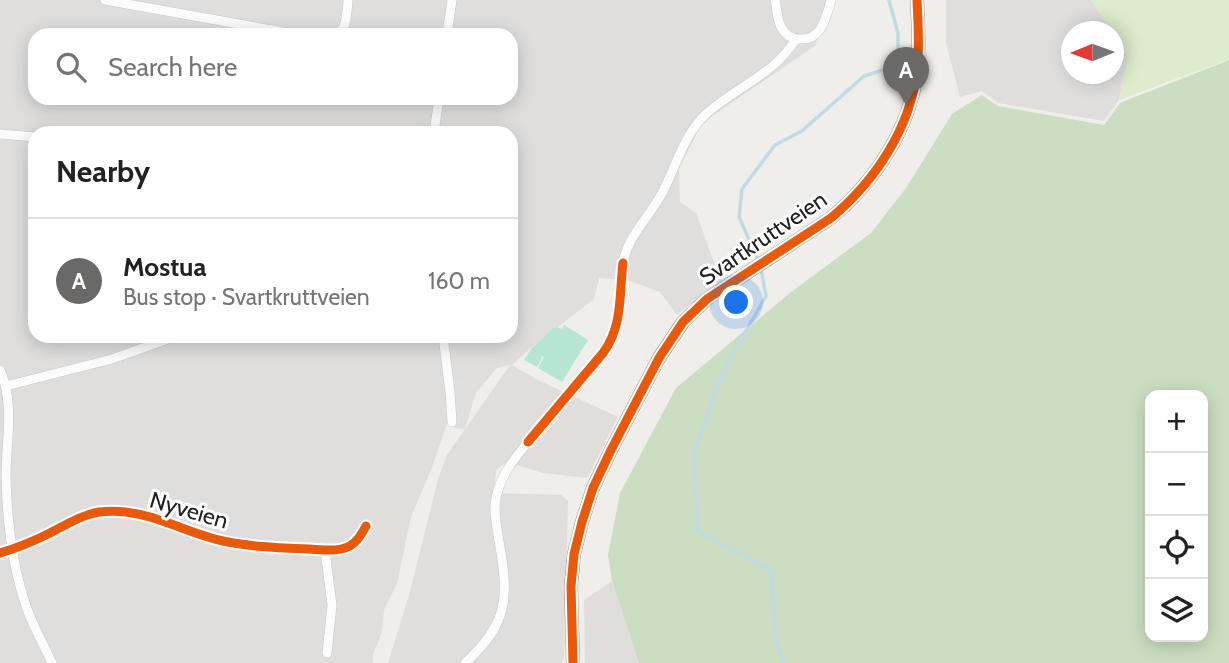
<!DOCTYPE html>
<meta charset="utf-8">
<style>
body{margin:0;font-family:Cabin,sans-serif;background:#f6f6f6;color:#222}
.controls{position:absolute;right:21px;bottom:21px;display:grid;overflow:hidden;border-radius:14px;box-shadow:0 4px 18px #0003}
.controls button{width:63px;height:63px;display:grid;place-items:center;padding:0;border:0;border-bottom:2px solid #e0e0e0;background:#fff;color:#222;font:35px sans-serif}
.compass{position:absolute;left:1061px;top:21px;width:63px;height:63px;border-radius:50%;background:#fff;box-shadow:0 4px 18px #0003;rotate:269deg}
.you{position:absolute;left:737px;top:303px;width:24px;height:24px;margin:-18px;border:5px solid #fff;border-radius:50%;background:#1a73e8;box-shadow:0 0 0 10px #1a73e833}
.badge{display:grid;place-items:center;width:46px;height:46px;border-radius:50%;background:#6a6968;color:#fff;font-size:23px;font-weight:700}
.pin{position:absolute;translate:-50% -58px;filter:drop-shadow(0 2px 4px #0008)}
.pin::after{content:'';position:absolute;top:37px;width:24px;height:21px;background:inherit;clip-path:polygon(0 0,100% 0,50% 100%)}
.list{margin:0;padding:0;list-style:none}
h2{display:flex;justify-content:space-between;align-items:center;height:91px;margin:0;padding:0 28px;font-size:30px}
h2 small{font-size:23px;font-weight:400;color:#767676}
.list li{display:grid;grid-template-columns:46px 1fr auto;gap:21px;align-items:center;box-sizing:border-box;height:126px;padding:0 28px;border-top:2px solid #e0e0e0}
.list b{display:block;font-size:26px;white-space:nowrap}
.list p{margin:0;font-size:23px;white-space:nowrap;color:#767676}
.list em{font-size:23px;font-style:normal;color:#767676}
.icon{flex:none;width:38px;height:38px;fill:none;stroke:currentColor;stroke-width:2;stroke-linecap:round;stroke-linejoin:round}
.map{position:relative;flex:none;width:1229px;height:663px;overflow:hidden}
.search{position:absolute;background:#fff;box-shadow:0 4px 18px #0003;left:28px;top:28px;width:490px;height:77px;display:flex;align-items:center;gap:18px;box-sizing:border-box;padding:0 24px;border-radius:21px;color:#767676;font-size:26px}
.panel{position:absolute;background:#fff;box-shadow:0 4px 18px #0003;left:28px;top:126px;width:490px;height:217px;border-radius:21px}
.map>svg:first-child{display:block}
.residential{fill:#dfdedc;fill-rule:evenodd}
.grass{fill:#ddeccb}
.forest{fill:#cbdec1;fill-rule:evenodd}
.pitch{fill:#b7e6d2}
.parking{fill:#e0dfde}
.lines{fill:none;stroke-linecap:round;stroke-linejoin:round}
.stream{stroke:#bfdbe3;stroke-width:3.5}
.street-casing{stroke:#c9c8c7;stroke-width:10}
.secondary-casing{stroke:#999a82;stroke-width:14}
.street{stroke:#fdfcfc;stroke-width:9}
.secondary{stroke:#f4f4ed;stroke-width:12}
.cycleway-casing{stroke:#fff;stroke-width:13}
.cycleway{stroke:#e8590c;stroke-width:9}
.labels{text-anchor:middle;stroke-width:6;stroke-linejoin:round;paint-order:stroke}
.street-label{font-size:23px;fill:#222;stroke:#fff}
</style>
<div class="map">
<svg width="1229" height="663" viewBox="0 0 1229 663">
<rect width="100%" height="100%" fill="#f0eeeb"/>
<!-- residential -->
<path class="residential" d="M0,0h828l-1,9 -12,37 -113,77 -23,46 1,33 16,11 25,68 -44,34 -17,-23 -33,-12 -28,-2 -5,21 -62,48 -20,18 26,15 80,37 -31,61 -44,-5 -36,-11 -11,8 -2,23 67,2 7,6 -4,158 -2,4h-174l21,-68 29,-116 9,-24 63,-90 -13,3 -21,25 -30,-3 1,34 -16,46 -20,47 -14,67 -13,26 -2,22 -9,23v8h-373zM35,35h476v63h-476zM35,133h476v203h-476z
M946,0h145l21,31 -40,1v42h42v-40l14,22 -9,44 -15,21 -106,-18 -16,-12 -22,6 -14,-54z
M612,581l26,80 1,2h-54l-1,-63z"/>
<!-- grass -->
<path class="grass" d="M1091,0h138v59l-110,41 9,-44z"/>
<!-- forest -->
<path class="forest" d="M1229,60v603h-590l-1,-2 -26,-80 -4,-26 12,-62 56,-105 115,-96 80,-59 35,-45 46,-74 30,-19 16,11 106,19 16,-22zM1150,395h53v242h-53z"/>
<!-- pitch -->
<path class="pitch" d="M564,325l24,15 -26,42 -24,-14 6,-11 -3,-1 1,2 -5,9 -13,-7 7,-11 22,-21 4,-1 5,2z"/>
<!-- parking -->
<path class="parking" d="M453,376l19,11 4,6 -11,36 -11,-1z"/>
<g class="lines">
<!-- stream -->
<path class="stream" d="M759,262l-20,-45 3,-28 33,-44 27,-14 62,-55 19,-6 6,-5 9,-16v-16l-9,-33
M761,269l5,27 -43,75 -29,82 4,79 73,38 5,69 7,24"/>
<defs>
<path id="street" d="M105,0l195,35
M775,0c2,9 2,19 6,27 4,7 10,12 18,12 23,2 27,-22 32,-39
M339,35c8,-10 8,-23 9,-35
M447,35l5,-35
M434,133l5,-35
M0,134l35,3
M623,263c5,-28 26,-45 39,-70 14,-26 22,-59 44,-79 30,-27 68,-39 90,-75
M443,336l7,56 2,30
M0,370c15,33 6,71 6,106 1,46 6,90 21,133 7,19 17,36 25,54
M6,386l106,-27 64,-23
M325,550l7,55 -5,48
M0,553c17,-5 34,-12 50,-20 16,-8 31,-18 49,-21 44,-6 83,20 124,29 33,7 68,7 102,9 22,1 31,-4 41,-24
M465,663c44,-40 44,-66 34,-122 -2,-14 -6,-29 -3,-43 4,-22 18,-39 32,-56"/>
<path id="secondary" d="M573,663l-2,-77 3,-32 8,-32 11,-34 18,-38 48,-92 24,-36 24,-23 124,-81c44,-37 79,-89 86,-147 3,-24 1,-47 0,-71"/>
</defs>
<!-- street casing -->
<use href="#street" class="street-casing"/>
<!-- secondary casing -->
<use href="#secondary" class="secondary-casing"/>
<!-- street -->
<use href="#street" class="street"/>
<!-- secondary -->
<use href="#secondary" class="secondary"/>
<defs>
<path id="cycleway" d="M528,442l75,-89c20,-27 16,-58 20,-90
M0,553c17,-5 34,-12 50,-20 16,-8 31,-18 49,-21 44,-6 83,20 124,29 33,7 68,7 102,9 22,1 31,-4 41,-24
M573,663l-2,-77 3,-32 8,-32 11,-34 18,-38 48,-92 24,-36 24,-23 124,-81c44,-37 79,-89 86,-147 3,-24 1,-47 0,-71"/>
</defs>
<!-- cycleway casing -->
<use href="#cycleway" class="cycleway-casing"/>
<!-- cycleway -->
<use href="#cycleway" class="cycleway"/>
</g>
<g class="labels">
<!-- street labels -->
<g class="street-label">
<text transform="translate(763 238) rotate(-34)" y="8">Svartkruttveien</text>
<text transform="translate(189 510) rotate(16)" y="8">Nyveien</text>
</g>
</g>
</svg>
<div class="controls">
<button>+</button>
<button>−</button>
<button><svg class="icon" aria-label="locate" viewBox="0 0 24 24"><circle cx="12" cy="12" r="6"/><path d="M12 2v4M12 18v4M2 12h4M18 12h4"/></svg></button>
<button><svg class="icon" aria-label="layers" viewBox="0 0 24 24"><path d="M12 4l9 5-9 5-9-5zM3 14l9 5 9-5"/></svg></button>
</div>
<svg class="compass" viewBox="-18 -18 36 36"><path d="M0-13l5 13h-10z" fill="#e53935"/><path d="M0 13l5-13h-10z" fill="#767676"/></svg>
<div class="you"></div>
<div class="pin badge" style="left:906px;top:105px">A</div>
<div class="search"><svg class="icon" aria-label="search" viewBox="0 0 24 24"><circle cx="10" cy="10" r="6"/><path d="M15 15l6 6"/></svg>Search here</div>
<section class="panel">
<h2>Nearby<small></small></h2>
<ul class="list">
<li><span class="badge">A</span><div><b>Mostua</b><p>Bus stop · Svartkruttveien</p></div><em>160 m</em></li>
</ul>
</section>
</div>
